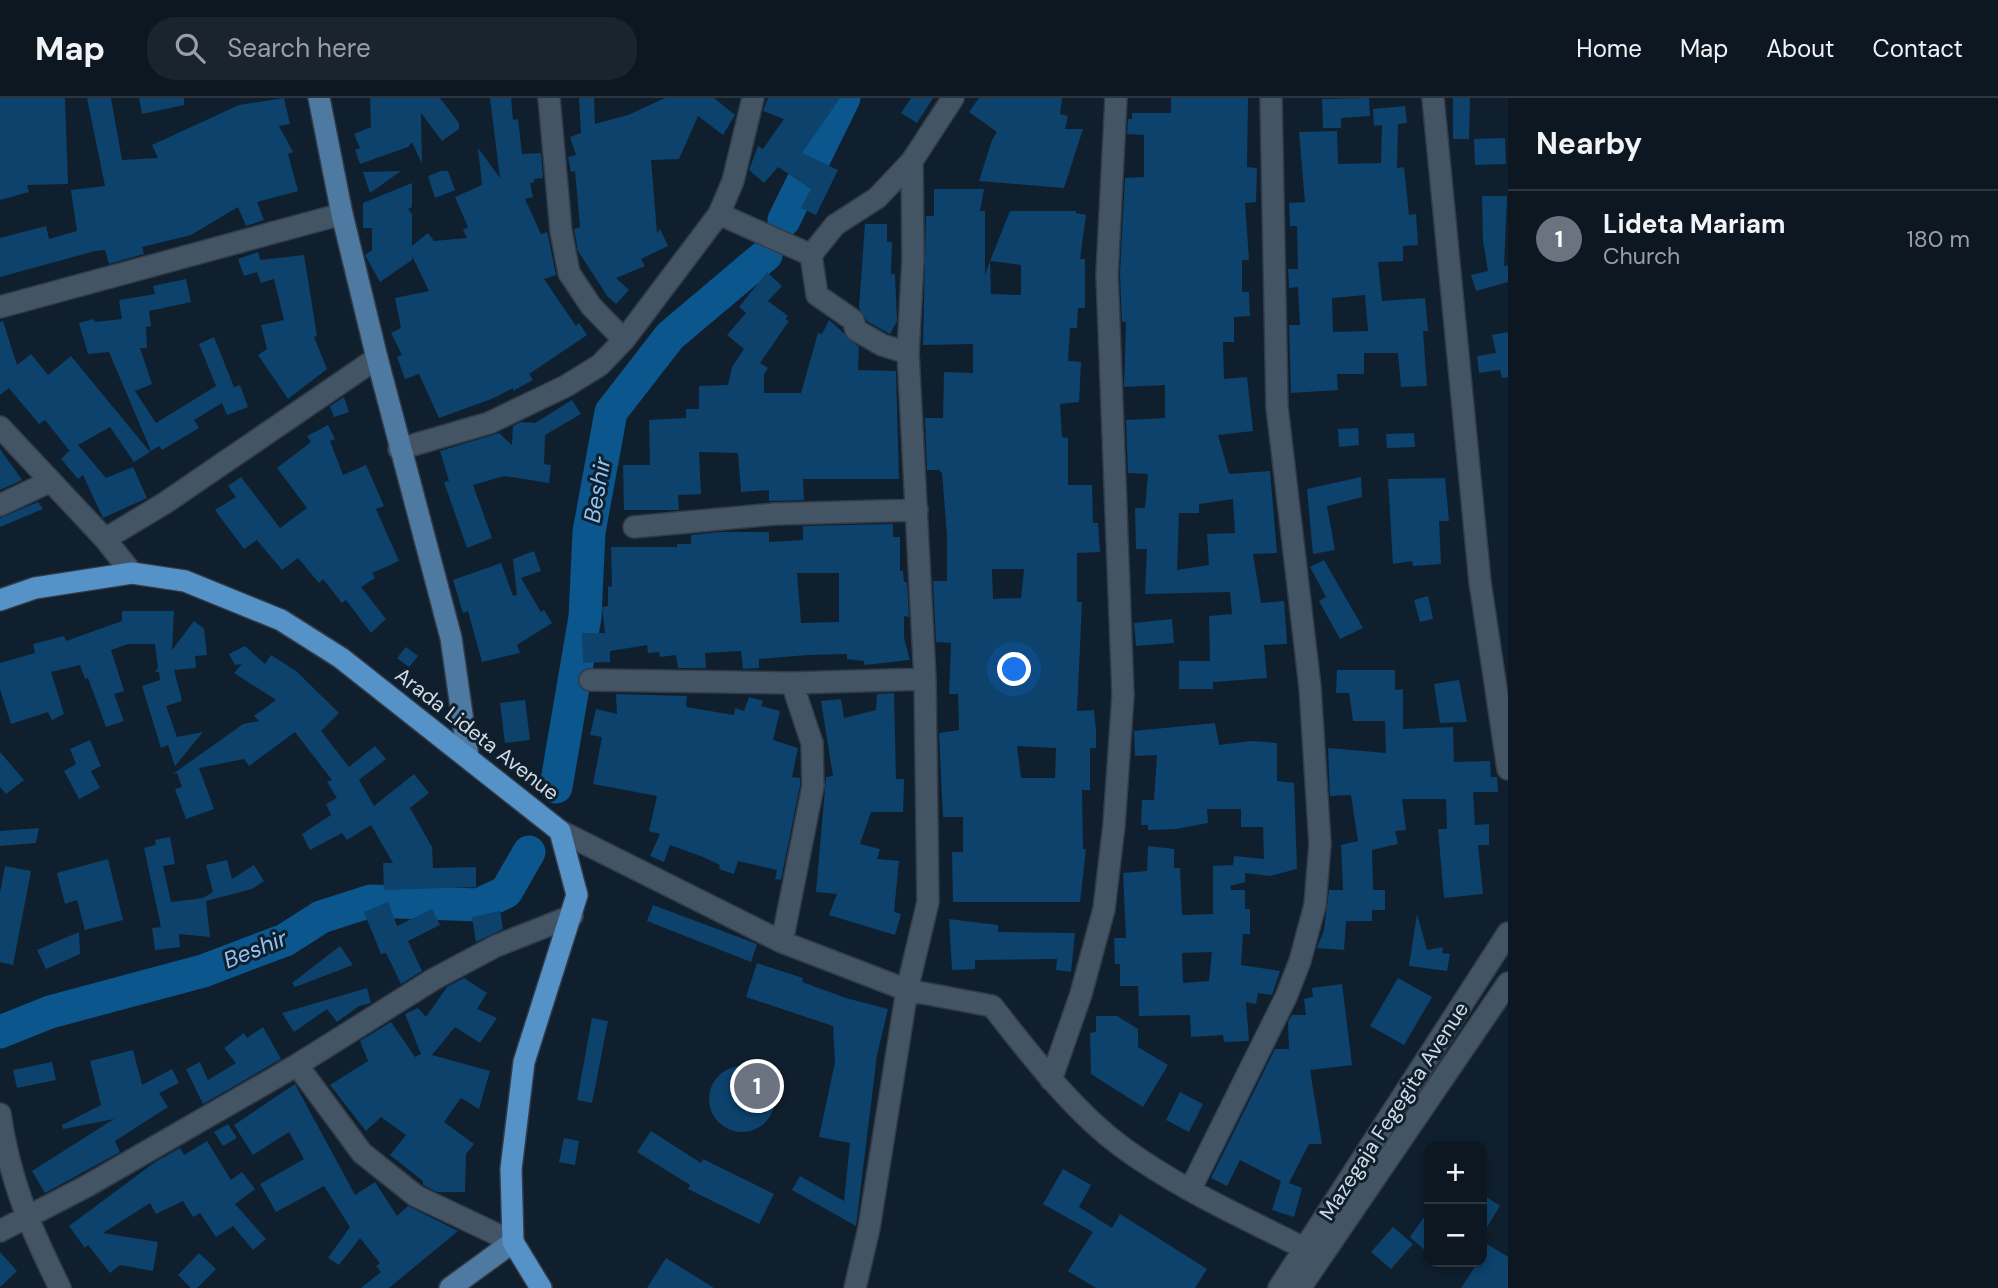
<!DOCTYPE html>
<meta charset="utf-8">
<style>
body{margin:0;font-family:"DM Sans",sans-serif;background:#1a242f;color:#f1f3f6}
.controls{position:absolute;right:21px;bottom:21px;display:grid;overflow:hidden;border-radius:14px;box-shadow:0 4px 10px #0003}
.controls button{width:63px;height:63px;display:grid;place-items:center;padding:0;border:0;border-bottom:2px solid #2c3640;background:#0c1722;color:#f1f3f6;font:35px sans-serif}
.you{position:absolute;left:1015px;top:572px;width:24px;height:24px;margin:-18px;border:5px solid #fff;border-radius:50%;background:#1a73e8;box-shadow:0 0 0 10px #1a73e833}
.badge{display:grid;place-items:center;width:46px;height:46px;border-radius:50%;background:#d1b736;color:#fff;font-size:23px;font-weight:700}
.pin{position:absolute;translate:-50% -50%;border:4px solid #fff;box-shadow:0 2px 7px #0006}
.list{margin:0;padding:0;list-style:none}
h2{display:flex;justify-content:space-between;align-items:center;height:91px;margin:0;padding:0 28px;font-size:30px}
h2 small{font-size:23px;font-weight:400;color:#9a9fa5}
.list li{display:grid;grid-template-columns:46px 1fr auto;gap:21px;align-items:center;box-sizing:border-box;height:98px;padding:0 28px;border-top:2px solid #2c3640}
.list b{display:block;font-size:26px;white-space:nowrap}
.list p{margin:0;font-size:23px;white-space:nowrap;color:#9a9fa5}
.list em{font-size:23px;font-style:normal;color:#9a9fa5}
.icon{flex:none;width:38px;height:38px;fill:none;stroke:currentColor;stroke-width:2;stroke-linecap:round;stroke-linejoin:round}
.map{position:relative;flex:none;width:1508px;height:1190px;overflow:hidden}
header{display:flex;align-items:center;gap:42px;box-sizing:border-box;height:98px;padding:0 35px;background:#0c1722;border-bottom:2px solid #2c3640}
header strong{font-size:33px}
nav{display:flex;gap:38px;margin-inline-start:auto;font-size:24px}
.search{width:490px;height:63px;background:#1a242f;display:flex;align-items:center;gap:18px;box-sizing:border-box;padding:0 24px;border-radius:28px;color:#9a9fa5;font-size:26px}
main{display:flex}
aside{flex:1;background:#0c1722}
.map>svg:first-child{display:block}
.lines{fill:none;stroke-linecap:round;stroke-linejoin:round}
.river{stroke:#0b568c;stroke-width:33}
.building{fill:#0c426c;fill-rule:evenodd}
.minor-casing{stroke:#323b47;stroke-width:24}
.major-casing{stroke:#323b47;stroke-width:24}
.highway-casing{stroke:#323b47;stroke-width:24}
.minor{stroke:#435465;stroke-width:21}
.major{stroke:#4e79a0;stroke-width:21}
.highway{stroke:#5592c8;stroke-width:21}
.labels{text-anchor:middle;stroke-width:6;stroke-linejoin:round;paint-order:stroke}
.street-label{font-size:21px;fill:#d2dce5;stroke:#101f2d}
.water-label{font-size:23px;font-style:italic;fill:#91c3f2;stroke:#101f2d}
</style>
<header>
<strong>Map</strong>
<div class="search"><svg class="icon" aria-label="search" viewBox="0 0 24 24"><circle cx="10" cy="10" r="6"/><path d="M15 15l6 6"/></svg>Search here</div>
<nav><a>Home</a><a>Map</a><a>About</a><a>Contact</a></nav>
</header>
<main>
<div class="map">
<svg width="1508" height="1190" viewBox="0 0 1508 1190">
<rect width="100%" height="100%" fill="#101f2d"/>
<g class="lines">
<!-- river -->
<path class="river" d="M784,122l60,-122
M556,689l29,-170 4,-85 22,-120 59,-76 96,-81
M0,934l50,-20 153,-41 82,-31 36,-23 50,-16 107,4 28,-13 23,-40"/>
</g>
<!-- building -->
<path class="building" d="M0,0h65l3,86 -41,1 2,7 -29,8z
M87,0h24l11,62 36,-2 -6,-13 87,-40 45,-7 6,26 -11,2 14,26 -5,2 10,37 -41,11 7,18 -18,6 -8,-19 -47,28 -49,12 2,7 -35,10 -4,-14 -10,1 -95,26v-39l46,-12 3,13 28,-8 -6,-41 34,-4z
M139,0h45v7l-42,9z
M370,0h70l19,25v6l-17,12 -21,-28 1,51 -10,-22 -4,5 -48,17 -5,-14 5,-2 -6,-14 17,-7z
M490,0h21l2,22 5,-1 4,35 19,-1 2,25 -9,1v3l-4,1 3,14 -8,2 16,35 6,-2 1,3 8,40 -12,4 32,47 3,-3 8,12 -58,39 4,6 -20,11v-3l-19,10 -55,20 -20,-44 -14,5 -8,-22 5,-2 -11,-22 10,-5 -6,-30 34,-7 -17,-35v4l-32,22 -15,-27 7,-5v-22h-9v-25l49,-20v24l-4,2 4,5v32l16,-13 6,8 33,-3 -4,-8 5,-3 -13,-30 27,-12 -4,-37 22,30z
M579,0h15l1,26 33,-9 37,-17h49l21,17 -12,20 -25,-19 -19,43 -28,1 6,73 3,-4 8,17 -27,13 4,7 -29,12 13,12 -13,14 -8,-7 -30,-46 -4,-22 6,-2 -2,-23 -3,-33 -4,1 -3,-15 8,-2 -6,-18 11,-4z
M768,0h72l-38,55 36,17 -22,45 -15,-7 10,-19 -33,-22 -14,16 -15,-13 9,-24 5,3 21,-30 -21,-8z
M911,0h22l-16,25 -16,-10z
M979,0h83l-2,16 8,2 -3,13h18l-19,59 -85,-7 13,-41 5,-8 -28,-20z
M1171,0h77l-1,69 10,1 -1,34 -11,1 4,57h-7v32h7l1,24 -16,1v25h-11l1,37 23,-2 6,54 -35,4 11,39 41,-3 7,82 -24,1 8,49 23,-2 3,43 -23,1 3,33 -54,4v7h-34v-28h31l-1,-45 23,-2 -2,-22 -85,2 2,-45h-11l-1,-41h10l3,-34 -20,-1 -2,-53 39,-2v-33l-41,2 2,-65h-4l-2,-48 5,-96 19,-1v-42l-17,-1 1,-15h4v-6h39zM1233,401l2,34 -28,1 2,31 -32,5 2,-57h20v-9z
M1369,0l1,18 -29,2v10h-18l-1,-29z
M1453,0h17l-1,41h-16z
M1405,8l2,17 -9,1 -1,44 7,-1 5,48 7,-1 2,31 -15,1v15l-25,1 4,39 43,-3 3,33h-5l4,55 -26,1 -3,-34h-34v21h-27l1,16 -47,3 -2,-68h11l-2,-38 -9,1 -1,-19h10l-1,-43h-7l-1,-23 16,-1 -6,-70 38,-1 1,33 43,-1 1,-38 -8,1 -1,-17zM1365,197l3,36 -35,1 -1,-34z
M1505,40l1,26 -31,1 -1,-26z
M401,73l-31,22 -7,-21z
M441,73h7l7,19 -20,8 -7,-22z
M934,91h50l-4,22h5v64l5,-14 1,33 30,1v-30l-31,-4 20,-50h66v2l10,2 -6,44h5v49h-7l-1,20h-7l-2,33 13,1 -2,40 -19,2 2,33 6,1v47h24l1,38h5l2,29 -23,1v49h5l-5,109 17,-1 2,20v18h-6v42h-8l1,59h3l-6,53h-127l-1,-50h11v-35h-20l-4,-84 20,-3 -1,-36h-9l2,-51 -15,-1 -3,-61h14v-46l-5,-62 -3,-3h-12l-2,-52h18l1,-46 29,1v-29l-50,1 3,-129h8zM992,471h32l-3,29 -28,1zM1017,648l39,2 -1,30h-34z
M1482,98h25l-3,70 4,-1v17l-32,9 -5,-16 17,-4 -5,-30z
M865,126h22v18h5l-1,32h4l2,47 -7,13 -23,-13 -8,-13z
M258,154l2,8 44,-5 13,81 -3,1 13,32 -39,30 -30,-44 9,-6 -6,-24 23,-5 -10,-41 -13,4 -4,-11 -13,4 -6,-17z
M767,174l15,14 -14,15 20,15 -3,3 4,2 -29,42 8,5 -4,6v19h37l17,-60 4,1 7,-14 30,27 -1,23 38,1 3,108h-96l1,21 -35,1v-11l-28,2 -3,-39 -39,-1 2,42 -23,1 1,15h-55l-1,-45h27l-1,-45 37,-2v-9h13v-23l29,-1 4,-18 12,-18 -17,-14 19,-22 -7,-6z
M186,181l5,23 -42,9 2,15 -5,1 1,21h-7l12,36 -17,7 21,32 60,-37 -17,-42 15,-7 20,50 6,-2 8,22 -21,8 -5,-12 -28,17 5,8 -37,22 -3,-4 -8,5 -42,-99 -21,2 -9,-31 15,-4 1,3 27,-3 -3,-19 36,-6 -2,-8z
M3,223l14,44 14,-11 17,21 23,-19 79,96 -16,10 -24,-35 -32,18 28,33 27,-11 14,31 -44,20 -20,-43 -5,4 -17,-20 10,-10 -2,1 -24,-30 -6,4 -30,-36 -9,7v-73z
M1508,234v45l-6,1 -2,-8 -21,3 -2,-17 19,-3 -4,-18z
M344,299l5,15 -15,5 -4,-11z
M572,302l9,14 -36,21 -1,29 7,1 -2,18 -45,-7 -31,9 19,53 -25,10 -23,-66 5,-1 -9,-30 59,-18 13,12 1,-19 8,-4 14,1z
M328,327l7,14 -5,2 13,34 23,-10 18,41 -8,3 23,52 -27,12 3,5 -14,9 25,32 -15,14 -25,-33 -4,3 -19,-24 -4,4 -21,-25 -16,12 -25,-30 -13,9 -29,-39 21,-13 -8,-11 13,-9 39,51 27,-20 -30,-40 34,-26 -4,-6z
M1358,330l1,17 -20,2 -1,-18z
M1414,335l1,14 -28,1 -1,-14z
M0,351l22,31 -22,10z
M1361,379l1,20 -35,9 8,44 -22,4 -6,-65z
M1445,380l4,43h-10l2,43 -28,2 -1,-5 -19,3 -5,-85z
M38,404l5,7 -43,18v-9z
M893,426v13h7v34h3l1,11h3l2,35 -5,-1v22l6,22 -46,5v-4l-17,-2v-5l-40,1 -48,4v9l-16,1 -2,-18 -36,2 1,15h-28l-2,-13 -16,2 -1,-5 -11,1 -1,-8 -37,6v11l-27,1 -1,-30h23l-3,-26 6,-1v-19l4,-1 -1,-39h66v-3h14v-9l30,-3h48v10l34,-2v-14zM797,475h42v49l-38,1z
M534,453l7,20 -20,7 20,34 3,-2 8,13 -35,22 3,8 -38,9 -14,-51 -5,2 -10,-33 48,-17 12,33 4,-1 -4,-36z
M1324,462l39,68 -23,11 -21,-38 7,-4 -16,-30z
M1428,498l5,23 -13,3 -6,-22z
M122,513h52l-2,39 22,-29 10,8 3,26 -12,1 1,12 -22,2 8,31 -16,5 11,31 26,-5 -28,34 -7,-21 -7,3 -19,-62 18,-6 -1,-8h-4l3,-4 -3,-24h-27l-17,6 13,41 -10,3 10,27 -18,6 -18,-49 -3,1 -5,-14 -29,7 13,42 -12,6 -4,-8 -37,12 -11,-35v-26l35,-10 -2,-9 31,-8 2,5 56,-20z
M1172,521l2,24 -38,3 -2,-23z
M245,548l20,18 6,-9 25,16 43,42 -18,18 28,36 26,-21 11,13 -27,21 15,26 40,-32 15,19 -19,15 22,39 1,21 43,-1v20l-92,3 -1,-27h10l-22,-38 -24,15 -5,-7 -32,17 -8,-16 29,-19 -5,-11 11,-6 -10,-16 5,-2 -37,-48 -46,34 -5,-7 -45,9 15,41 -28,10 -11,-30 7,-2 -5,-14 -4,1 70,-50 16,-3 -5,-5 22,-16 -42,-27 8,-9 -7,1 -6,-11z
M406,549l12,9 -9,11 -12,-9z
M1337,572h58v20l8,-1v40l50,-2 1,35 36,-1 1,16h6l1,15h-25l2,33 14,-1v21h-11l5,49 -39,4 -6,-69h9l-1,-30h-44l4,31 -11,1 3,13 -26,6 1,40h12v20h-13v11h-26l-2,29 -27,-2 7,-18 5,-40h14l-2,-45 17,-4 -7,-46 -21,1 -2,-48 58,5 -1,-32h-32l-4,-28h-13z
M1459,582l8,42 -27,1 -6,-39z
M894,595l2,86h8l-1,33h-32l-11,32 20,5 -3,10 22,2 -5,51 7,2 -6,21 -66,-20 8,-21 -21,-2 10,-115 7,-1 -12,-75 20,-2 3,19 32,-8 1,-16z
M616,596l71,2 -1,11 48,8 1,-7 9,3 5,-14 14,4 -2,5 19,5 -7,29 25,8 -6,29 8,1v7l-19,95 -6,-1 2,-9 -39,-9 -4,13 -15,-5 1,-4 -17,-8 -33,-12 -6,17 -14,-6 10,-22 -11,-3 8,-35 -64,-12 9,-47 -12,-2 6,-26 21,5z
M525,602l5,40 -25,3 -5,-40z
M1215,625l4,22 32,-4 26,2v38l17,2 3,86 -27,7 -25,-3v9l-15,4 1,4h14v19h5v25h-7l-2,31 39,6 -8,24 -14,-2 -2,11 -10,-2 3,39 -25,1 -1,-7 -32,2 -1,-22 -51,1 -1,-30h-18v-22h-5l-1,-26h12l-3,-65 24,-2 1,-25 26,3v19h6l2,47 31,-1v-48l20,-1 1,-9 30,3 -1,-32h-22v-18h-34l1,14 -32,6 -28,1v-5h-7l1,-25h12l3,-45 -22,1 -1,-25zM1212,854l-3,29 -26,2 -1,-30z
M90,642l11,26 -10,5 9,17 -21,11 -15,-28 12,-7 -6,-15z
M0,654l24,28 -18,14 -6,-7z
M39,730l-3,15 -36,3v-15z
M170,739l5,27 -12,2 8,36 32,-4 10,-6 -7,-27 21,-5 5,19 22,-14 10,16 -12,8 -46,12 4,36 -31,-3 1,13 -25,3 -3,-22 9,-1 -17,-79 12,-3 -1,-5z
M108,761l15,61 -38,10 -8,-30 -12,4 -8,-31z
M5,768l26,5 -18,94 -13,-3v-69z
M388,804l9,24 35,-17 8,16 -32,16 14,30 -21,13 -15,-31 -5,1 -17,-42z
M653,807l104,39 -6,18 -104,-41z
M500,813l3,18 -27,13 -4,-25z
M1417,816l10,36 16,-3 -1,6 8,1 -3,17 -38,-5z
M949,821l49,6v7l77,1 -4,39 -15,-2 1,-11 -82,1v9l-23,1z
M79,834l1,22 -34,15 -9,-19z
M340,848l13,19 -58,22 -3,-4z
M757,865l46,15 -1,4 44,16 42,11 -11,46 -21,171 -64,-36 8,-14 44,25 6,-58 -31,-6 16,-75 -2,-36 -87,-29z
M464,880l23,15 -10,16 20,9 -17,25 -25,-16 -23,28 58,16 -11,38 -18,-11 -17,24 30,22 -8,10 -1,38h-28l-14,-7v-4l-33,-26 16,-20 -25,-18 -15,14 -36,-46 38,-24 -8,-20 31,-19 24,35 6,-3 -16,-40 13,-6 8,9 21,-30z
M1398,880l34,19 -28,48 -34,-19z
M1342,886l10,81 -42,5 12,74h-13l-20,39 13,5 -8,29 -22,-7 9,-29 -41,-21 -13,26 -16,-8 64,-129h14l-1,-27 4,-7h14l-2,-16 9,-2 -1,-9z
M367,890l4,15 -12,3 -22,16 -10,-13 -33,23 -12,-19z
M1096,918h21l21,13v18l30,18 -25,42 -52,-33 -1,-41 6,-1z
M592,920l16,3 -16,82 -15,-3z
M263,929l18,32 -78,45 -17,-35 14,-7 8,18 28,-17 -12,-15 20,-15 3,5z
M133,952l9,35 30,-16 7,14 -20,10 9,14 -53,34 5,11 -75,41 -13,-22 82,-52 -51,10 -1,-4 39,-20 -11,-44z
M52,964l4,18 -39,8 -4,-18z
M709 1001a33 33 0 1 1 66 0a33 33 0 1 1-66 0Z
M295,986l60,111 20,-13 22,34 11,-10 50,25 -69,57h-28l20,-16 -5,-6 4,-3 -20,-25 -21,27 -11,-7 22,-31 -26,-41 -48,26 -16,-28 44,-25 -15,-27 -36,23 -19,-30z
M1180,994l23,12 -14,28 -23,-12z
M228,1026l9,14 -14,8 -9,-14z
M651,1033l50,32 2,-4 71,35 -15,30 -71,-35 2,-4 -53,-33z
M564,1040l15,3 -4,24 -16,-3z
M207,1043l24,39 11,-8 13,17 -20,15 31,35 -13,11 -20,-24 -17,11 -16,-24 -7,4 -10,-16 -27,13 -6,-11 -47,30 55,9 -5,29 -33,-6 -10,8 -22,-28 -3,3 -16,-22 86,-64 25,-14 4,7z
M1063,1071l28,16 -12,22 33,21 8,-14 87,55 -12,19h-99l-28,-17 25,-39 -50,-28z
M1482,1096l18,12 -18,29z
M1429,1112v44l-19,-17z
M1393,1129l20,17 -22,25 -20,-17z
M1482,1143l26,16v31h-47l17,-26h4z
M0,1154l17,19 -17,16z
M199,1155l17,16 -19,19h-6l-13,-13z
M666,1160l48,30h-67z"/>
<g class="lines">
<defs>
<path id="minor" d="M549,0l12,133 8,42 22,33 33,34
M1433,0l47,484 28,187
M719,116l92,41
M0,209l342,-93
M908,255l-26,-8 -26,-15 -3,-10 -36,-25 -6,-40 24,-30 42,-27 35,-37 41,-63
M0,329l105,112 27,34
M399,351l90,-26 77,-37 34,-21 24,-25 95,-126 14,-33 20,-83
M0,407l51,-24
M634,429l141,-13 142,-4
M105,441l60,-36 212,-145
M590,582l202,3 133,-4
M560,733l222,111 125,48 85,16c39,49 79,103 130,141 56,41 120,70 182,101l15,11
M782,844l31,-156 -1,-43 -20,-60
M297,967l65,88 54,43 97,46
M1051,982l30,-86 23,-85 10,-84 9,-130 -16,-421 9,-176
M0,1016c10,68 30,113 60,174
M1190,1092l96,-193 14,-36 15,-56 5,-61 -10,-157 -33,-280 -6,-309
M0,1133l87,-45 210,-121 137,-86 62,-33 76,-30
M855,1190l14,-60 38,-238 21,-88 -3,-223 -17,-326 5,-94 -1,-98
M1279,1190l229,-355
M1300,1190l208,-305"/>
<path id="major" d="M319,0l23,116 35,144 74,280 17,118
M450,1190l63,-46"/>
<path id="highway" d="M0,502l35,-12 97,-15 53,8 96,39 60,38 219,173 17,64 -53,167 -13,107 2,73 28,46"/>
</defs>
<!-- minor casing -->
<use href="#minor" class="minor-casing"/>
<!-- major casing -->
<use href="#major" class="major-casing"/>
<!-- highway casing -->
<use href="#highway" class="highway-casing"/>
<!-- minor -->
<use href="#minor" class="minor"/>
<!-- major -->
<use href="#major" class="major"/>
<!-- highway -->
<use href="#highway" class="highway"/>
</g>
<g class="labels">
<!-- street labels -->
<g class="street-label">
<text transform="translate(477 636) rotate(38)" y="7">Arada Lideta Avenue</text>
<text transform="translate(1394 1013) rotate(-57)" y="7">Mazegaja Fegegita Avenue</text>
</g>
<!-- water labels -->
<g class="water-label">
<text transform="translate(597 392) rotate(-80)" y="8">Beshir</text>
<text transform="translate(255 851) rotate(-22)" y="8">Beshir</text>
</g>
</g>
</svg>
<div class="controls">
<button>+</button>
<button>−</button>
</div>
<div class="you"></div>
<div class="pin badge" style="left:757px;top:988px;background:#6b7280">1</div>
</div>
<aside>
<h2>Nearby<small></small></h2>
<ul class="list">
<li><span class="badge" style="background:#6b7280">1</span><div><b>Lideta Mariam</b><p>Church</p></div><em>180 m</em></li>
</ul>
</aside>
</main>
